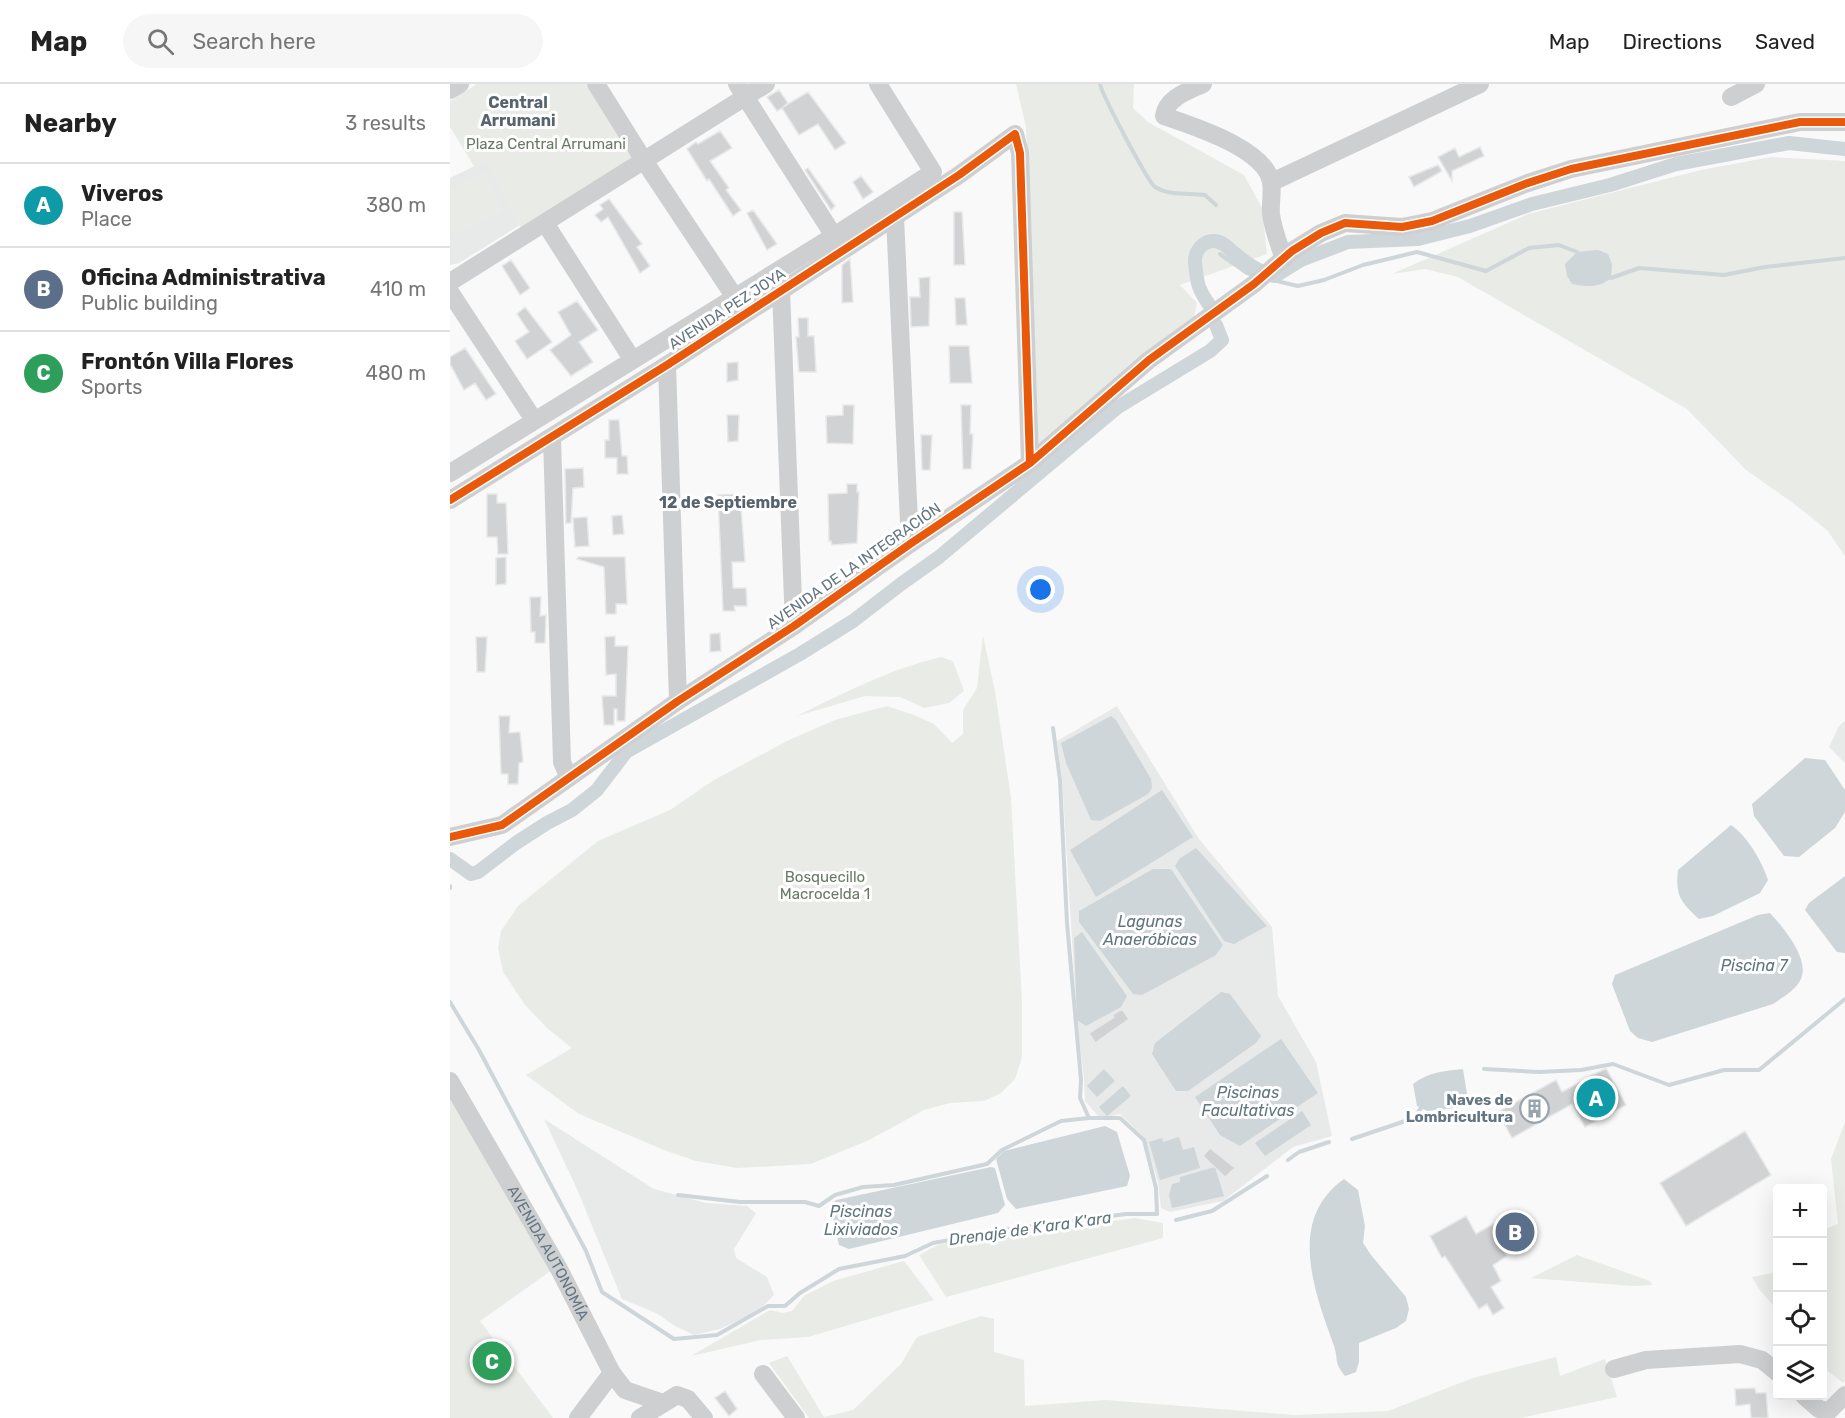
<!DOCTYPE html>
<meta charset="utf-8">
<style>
body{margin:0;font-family:Rubik,sans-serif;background:#f6f6f6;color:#222}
.controls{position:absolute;right:18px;bottom:18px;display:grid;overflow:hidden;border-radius:6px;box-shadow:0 6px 24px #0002}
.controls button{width:54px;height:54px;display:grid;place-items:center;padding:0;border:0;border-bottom:2px solid #e0e0e0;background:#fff;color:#222;font:30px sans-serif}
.you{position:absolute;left:591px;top:506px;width:21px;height:21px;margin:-15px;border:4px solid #fff;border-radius:50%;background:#1a73e8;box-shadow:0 0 0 9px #1a73e833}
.badge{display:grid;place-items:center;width:39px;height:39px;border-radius:50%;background:#db2777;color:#fff;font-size:20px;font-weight:700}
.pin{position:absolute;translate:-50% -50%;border:3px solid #fff;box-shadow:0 2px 6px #0006}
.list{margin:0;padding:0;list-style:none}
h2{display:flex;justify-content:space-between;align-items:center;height:78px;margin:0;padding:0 24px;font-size:26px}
h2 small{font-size:20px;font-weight:400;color:#767676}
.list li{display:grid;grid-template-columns:39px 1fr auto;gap:18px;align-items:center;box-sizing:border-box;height:84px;padding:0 24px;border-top:2px solid #e0e0e0}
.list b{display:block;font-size:22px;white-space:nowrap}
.list p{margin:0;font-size:20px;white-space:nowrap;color:#767676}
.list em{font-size:20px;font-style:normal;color:#767676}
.icon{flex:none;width:33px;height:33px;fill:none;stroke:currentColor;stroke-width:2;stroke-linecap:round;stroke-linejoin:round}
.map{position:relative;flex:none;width:1395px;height:1334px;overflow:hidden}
header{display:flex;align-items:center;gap:36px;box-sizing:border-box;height:84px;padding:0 30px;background:#fff;border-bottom:2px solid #e0e0e0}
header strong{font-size:28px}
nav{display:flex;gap:33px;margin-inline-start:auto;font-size:21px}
.search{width:420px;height:54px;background:#f6f6f6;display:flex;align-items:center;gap:15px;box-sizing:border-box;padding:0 21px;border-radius:33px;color:#767676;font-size:22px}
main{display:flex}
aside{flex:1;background:#fff}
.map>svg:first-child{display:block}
.built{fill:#e8e9e9}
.green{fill:#e8ebe6}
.water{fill:#ced6d9}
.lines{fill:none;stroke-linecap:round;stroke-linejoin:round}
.stream{stroke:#ced6d9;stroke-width:4}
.canal{stroke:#ced6d9;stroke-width:14}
.building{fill:#d0d2d3;stroke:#e8e8e8;stroke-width:1.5}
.minor{stroke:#cecfd0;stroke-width:18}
.cycleway-casing{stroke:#fff;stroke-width:11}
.cycleway{stroke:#e8590c;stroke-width:8}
.labels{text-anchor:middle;stroke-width:6;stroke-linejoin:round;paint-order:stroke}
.park-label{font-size:15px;fill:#687a64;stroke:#fff}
.street-label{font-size:15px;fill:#657683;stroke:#fff}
.poi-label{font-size:15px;font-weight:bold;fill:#657683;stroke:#fff;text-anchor:end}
.neighbourhood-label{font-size:16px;font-weight:bold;fill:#57646e;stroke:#fff}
.water-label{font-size:16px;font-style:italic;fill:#60757c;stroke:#fff}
</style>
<header>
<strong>Map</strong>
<div class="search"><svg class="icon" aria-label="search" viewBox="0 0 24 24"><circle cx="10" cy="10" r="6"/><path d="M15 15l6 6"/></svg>Search here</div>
<nav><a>Map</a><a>Directions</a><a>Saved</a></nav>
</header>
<main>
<aside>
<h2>Nearby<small>3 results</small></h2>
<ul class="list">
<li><span class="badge" style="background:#0f9aa8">A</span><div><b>Viveros</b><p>Place</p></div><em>380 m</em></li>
<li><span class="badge" style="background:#5c6f8a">B</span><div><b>Oficina Administrativa</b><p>Public building</p></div><em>410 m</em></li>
<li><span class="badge" style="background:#2e9e5b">C</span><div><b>Frontón Villa Flores</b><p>Sports</p></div><em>480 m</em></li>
</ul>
</aside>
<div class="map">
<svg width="1395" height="1334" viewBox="0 0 1395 1334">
<rect width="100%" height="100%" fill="#f9f9f9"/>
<!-- built -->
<path class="built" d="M37,76l33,65 -61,38 -9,2v-87z
M667,622l82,133 73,88 6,69 38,66 16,74 -39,11 -70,54 -53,11 -9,-4 -3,-26 -14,-45 -24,-23 -14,3h-7l-14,-16 -1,-22 -7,-58 -15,-243 -5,-37z
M1395,637v42l-16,-16 10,-21z
M94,1035l110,70 52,14 41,3 9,7 -22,36 2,9 31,19 7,18 -17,17 -37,17 -26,6 -19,-9 -19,-13 -34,-14 -45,-110z"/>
<!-- green -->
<path class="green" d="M27,0h109l47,76 -111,70 -35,-69 -13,5 -24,-39v-26z
M566,0h118l-1,24 15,14 96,53 18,33 5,46 -87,31 17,18 -3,14 -158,133 -10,-323z
M1321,73l74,4v395l-18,-26 -34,-27 -47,-33 -59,-61 -229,-132 -33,-8 -33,5 136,-60 173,-44z
M34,88l18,39 -49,24 -3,-6v-40z
M533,552l12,55 16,107 11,204v55l-7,22 -14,14 -17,8 -34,2 -26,7 -55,30 -58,24 -74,4 -41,-7 -32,-11 -85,-36 -53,-39 46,-27 -24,-19 -23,-24 -22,-33 -5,-24 3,-17 17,-25 80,-65 72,-31 44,-30 75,-40 46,-20 52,-14 27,9 20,9 18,19 11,-9v-24l14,-22z
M491,573l12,4 11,30 -15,12 -25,5 -24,-11 -35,-1 -68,20c47,-23 93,-47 144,-59z
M0,1013l102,173 -72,51 73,97h-103z
M1395,1038v258l-2,3 -20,-16 -1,-137 16,-6 -7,-65z
M685,1134l28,5v15l-217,59 -27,-42 21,-11z
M1127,1171l73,26 2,4 -20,1 -101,-8z
M454,1177l30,39 -126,37 -47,3 -70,16 79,-46 13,3 9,-2 12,-15 29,-15z
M1327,1188h1l-1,38 -18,-21 -7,-12z
M531,1232l13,3v33l30,8 1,46 81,-6 188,15 94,-4 85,-33 83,-21 4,19 45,-17 12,38 -96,21h-712l-40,-55 18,-7 37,61 29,-7 48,-46 16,-27z"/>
<!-- water -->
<path class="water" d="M1148,166l10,4 4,10 -1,14c-12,10 -23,9 -39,6l-5,-8 -2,-12 12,-12z
M661,632l5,4 35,59 1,9 -4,6 -48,27 -9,-1 -25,-57 -5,-20z
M1355,674l20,2 20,30v22l-10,16 -36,29 -15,-1 -30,-40 -2,-12z
M712,706l31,47 -97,60 -26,-47z
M1281,741c16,11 31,36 37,55l-8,13 -47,23 -14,3c-18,-17 -24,-23 -21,-49z
M746,764l71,78 -33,18 -10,-3 -49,-75 4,-7z
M703,785h18l52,76 -7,10 -74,40 -9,-1 -54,-72v-11z
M1395,792v77l-8,-1 -32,-42 4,-7z
M1320,829c13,14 40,46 31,66 -5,11 -18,18 -28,25l-121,38 -14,-4 -8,-7 -18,-47 3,-9 143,-60z
M632,848l45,64 -6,11 -35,19 -9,-6 -3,-82z
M771,908l9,2 31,42 -5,7 -68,48h-12l-24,-37 3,-11z
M831,955l37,54 -78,53 -20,-11 -25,-38z
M654,985l11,12 -18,16 -10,-11z
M1013,985l5,31 -4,7 -37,4 -10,-5 -4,-22c15,-12 31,-13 50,-15z
M673,1002l8,10 -24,20 -8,-9z
M852,1027l9,14 -46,31 -10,-13z
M655,1042l12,6 13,44 -3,10 -111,23 -9,-10 -11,-40 8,-8z
M729,1053l4,13 11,-3 6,21 -40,12 -11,-38 13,-4 1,4z
M541,1083l4,1 10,37 -7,8 -149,36 -10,-4 -9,-39 6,-6z
M765,1083l9,29 -52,12 -3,-13 3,-11 8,-2v-5z
M894,1095l14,11 7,36 -2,17 8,12 35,42 3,12 -3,12 -10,7 -37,15v19l-3,10 -11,4c-12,-15 -6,-15 -11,-30 -19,-53 -48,-126 10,-167z"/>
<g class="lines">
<!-- stream -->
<path class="stream" d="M650,0c2,11 48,98 55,103 15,9 33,6 50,8l11,10
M770,170l27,19 8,3
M1157,192l4,2 28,-10 85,7 41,-8 80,-9
M818,195l30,7 26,-6 39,-15 54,-13 69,19 43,-23 30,-3 18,7 2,3
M0,802v2
M0,918l29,48 107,201 16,41 72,47 43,-4 51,-29h17l15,-13 39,-24 66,-13 28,-13 77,-14 116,-15h31l-1,-26 -12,-48 -24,-22h-31l-9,-20 1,-18 -14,-157 -7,-143 -7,-52
M1034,985l55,3 42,-2 32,-6 56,21 55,-15h35l86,-71
M902,1055l62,-21 7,-10
M838,1076l11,-8 30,-10
M228,1111l62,7h65l14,4 16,-11 28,-8 31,-2 93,-21 15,-14 59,-29 28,-3
M726,1136l36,-9 55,-35"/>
<!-- canal -->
<path class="canal" d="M760,222c-12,-17 -13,-22 -15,-44 -1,-14 14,-27 28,-18 4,2 7,6 11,9 12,10 26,20 41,23l26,-16 47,-18 70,-3 52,-13 62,-22 78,-19 66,-21 113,-21 56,6
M0,775l21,15 7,-2 38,-29 31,-20 25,-13 25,-20 29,-38 174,-98 53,-33 48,-37 38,-27 179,-150 92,-56 12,-11 -6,-15"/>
</g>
<!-- building -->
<path class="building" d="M329,6l9,13 -5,4 25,-15 38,51 -11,7 -17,-26 -19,11 -17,-27 -5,3 -10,-14z
M270,47l12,17 -22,13 19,27 -3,2 15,20 -8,6 -24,-37 -2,2 -20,-32 9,-7 2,2z
M1030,63l4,9 -32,15v10l-14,-24 17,-9 4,9z
M988,81l4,6 -28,16 -5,-10z
M358,84l27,38 -4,4 -26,-40z
M411,92l12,16 -10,7 -10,-17z
M159,115l33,45 -5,3 13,19 -10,7 -32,-56 -7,5 -6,-7 8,-6 -3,-4z
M303,126l24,34 -10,6 -20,-37z
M504,128h8l3,53h-11z
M400,175l3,43 -11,1v-38z
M61,176l19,28 -10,7 -18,-29z
M480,193l-1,49 -18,1 -1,-30h10l-1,-19z
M505,214h10l2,27h-11z
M127,217l21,29 -19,12 14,20 -22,14 -21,-26 21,-15 -13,-23z
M75,223l27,35 -25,17 -12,-18 14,-9 -12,-18z
M348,234h10v18h6l2,36h-17l-3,-35h3z
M499,262h20l3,37h-22z
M15,264l31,46 -10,6 -11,-17 -11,7 -14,-26v-7z
M288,278v18l-11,2v-19z
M393,321h11l-1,39 -26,-1 -1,-27 17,-1z
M511,321h10l-1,29h3l-2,35h-8z
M277,331h12l-1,26 -10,1z
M159,336h10l3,36h5l1,18h-11v-16h-12v-18h4z
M471,351h11l-2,35h-8z
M133,384l1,19 -11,1 -2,35h-5l-1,-54z
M397,400h10v8h2l-2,51 -25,2 -1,-4h-2l-1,-47 19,-1z
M37,410h10v9h9l2,51h-10l-1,-17h-10z
M290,410l5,68h-13l1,26h13l1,18h-13l1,5h-12l-5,-116z
M172,431l2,19 -11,1 -1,-19z
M137,433l2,29 -14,1 -2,-29z
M56,473v27l-10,1v-27z
M128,473h47l2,47h-11v10h-10l-2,-47 -27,-8z
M80,513h11l-1,19 6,-1 -1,28h-10v-11h-4z
M270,549l1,18 -11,1v-18z
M165,552v10h13l-3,75h-8v-12h-3v16h-10l-2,-29h14v-22l-10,1 -1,-38z
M26,553h11l-2,35h-8z
M49,632h11l-1,17 11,-1 3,30 -4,1 -1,21h-10v-10h-7z
M672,925l7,10 -34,24 -6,-10 25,-16 -2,-2z
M1156,984l20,37 -41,22 -13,-23 -60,34 -14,-26 58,-32 6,12z
M1295,1047l26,44 -85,51 -26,-43z
M760,1064l25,20 -10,9 -22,-21z
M1060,1130l14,23 -21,13 4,6 -14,9 8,16 -10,6 13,21 -11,7 -6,-11 -8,5 -34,-53 -3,2 -12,-22 36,-20 10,18z
M1305,1304l1,5h10l2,25h-17l-1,-14 -14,2 -1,-17z
M275,1307l12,18 -8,7 -14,-18z"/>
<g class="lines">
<!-- minor -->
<g class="minor">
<path d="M146,0l47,75 91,137"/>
<path d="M287,0l97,152"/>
<path d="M753,0c-15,7 -37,14 -39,32 28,10 101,32 107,66 2,10 -1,22 0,32 2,16 8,30 13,45"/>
<path d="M0,6l10,-6"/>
<path d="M1281,13l25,-13"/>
<path d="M822,98l208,-98"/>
<path d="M445,133l15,327"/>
<path d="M95,139l87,136"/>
<path d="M0,198l316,-198"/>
<path d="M331,206l13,336"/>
<path d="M0,208l84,128"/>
<path d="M217,281l11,336"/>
<path d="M102,354l10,324 7,16"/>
<path d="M0,389l384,-237 99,-64 -55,-88"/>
<path d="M0,416l217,-135 292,-190 56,-41 5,19 10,310"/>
<path d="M0,753l52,-12 176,-124 116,-75 116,-82 120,-81 119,-103 105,-76 38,-33 29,-18 24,-10 57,4 30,-6 93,-37 46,-15 229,-47h45"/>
<path id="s1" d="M0,997l109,188 53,104 13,17 38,13"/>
<path d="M1164,1285l32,-9 94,-6 22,6 16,13"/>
<path d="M313,1290l33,44"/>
<path d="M1354,1312l15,13 10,2 16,-16"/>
<path d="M128,1334l34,-45"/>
<path d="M190,1334l37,-23 11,4 16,19"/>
</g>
<defs>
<path id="cycleway" d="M0,416l217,-135 292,-190 56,-41 5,19 10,310
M0,753l52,-12 176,-124 116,-75 116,-82 120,-81 119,-103 105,-76 38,-33 29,-18 24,-10 57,4 30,-6 93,-37 46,-15 229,-47h45"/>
</defs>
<!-- cycleway casing -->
<use href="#cycleway" class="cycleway-casing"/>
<!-- cycleway -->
<use href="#cycleway" class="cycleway"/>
</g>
<!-- icons -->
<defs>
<symbol id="building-ring" viewBox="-11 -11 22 22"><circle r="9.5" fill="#fff" stroke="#99a4ac" stroke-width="1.5"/><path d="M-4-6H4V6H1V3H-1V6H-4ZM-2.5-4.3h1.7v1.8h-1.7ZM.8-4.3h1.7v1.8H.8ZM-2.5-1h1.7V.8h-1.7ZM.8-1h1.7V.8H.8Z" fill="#99a4ac"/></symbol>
</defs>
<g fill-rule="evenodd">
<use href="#building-ring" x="1068" y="1008" width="33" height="33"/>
</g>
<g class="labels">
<!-- park labels -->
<g class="park-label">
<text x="96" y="65">Plaza Central Arrumani</text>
<text x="375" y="798">Bosquecillo<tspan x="375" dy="17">Macrocelda 1</tspan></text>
</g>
<!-- street labels -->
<g class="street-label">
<text transform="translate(277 225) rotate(-33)" y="5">AVENIDA PEZ JOYA</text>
<text transform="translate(404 482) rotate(-35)" y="5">AVENIDA DE LA INTEGRACIÓN</text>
<text dy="5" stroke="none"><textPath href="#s1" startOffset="198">AVENIDA AUTONOMÍA</textPath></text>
</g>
<!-- poi labels -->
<g class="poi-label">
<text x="1063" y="1021">Naves de<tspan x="1063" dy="17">Lombricultura</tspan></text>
</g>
<!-- neighbourhood labels -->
<g class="neighbourhood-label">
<text x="68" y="24">Central<tspan x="68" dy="18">Arrumani</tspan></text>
<text x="278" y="424">12 de Septiembre</text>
</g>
<!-- water labels -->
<g class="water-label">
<text x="700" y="843">Lagunas<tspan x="700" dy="18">Anaeróbicas</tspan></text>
<text x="1304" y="887">Piscina 7</text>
<text x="798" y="1014">Piscinas<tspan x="798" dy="18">Facultativas</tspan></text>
<text x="411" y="1133">Piscinas<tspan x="411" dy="18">Lixiviados</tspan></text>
<text transform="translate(580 1144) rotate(-8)" y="6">Drenaje de K'ara K'ara</text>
</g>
</g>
</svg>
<div class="controls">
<button>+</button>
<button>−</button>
<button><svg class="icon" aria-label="locate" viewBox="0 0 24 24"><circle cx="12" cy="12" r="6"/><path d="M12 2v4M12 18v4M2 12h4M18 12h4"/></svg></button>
<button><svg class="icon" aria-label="layers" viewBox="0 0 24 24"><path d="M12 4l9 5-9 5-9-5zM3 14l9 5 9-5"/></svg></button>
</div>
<div class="you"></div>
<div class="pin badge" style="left:1146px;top:1014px;background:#0f9aa8">A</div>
<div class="pin badge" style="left:1065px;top:1148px;background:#5c6f8a">B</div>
<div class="pin badge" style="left:42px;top:1277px;background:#2e9e5b">C</div>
</div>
</main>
